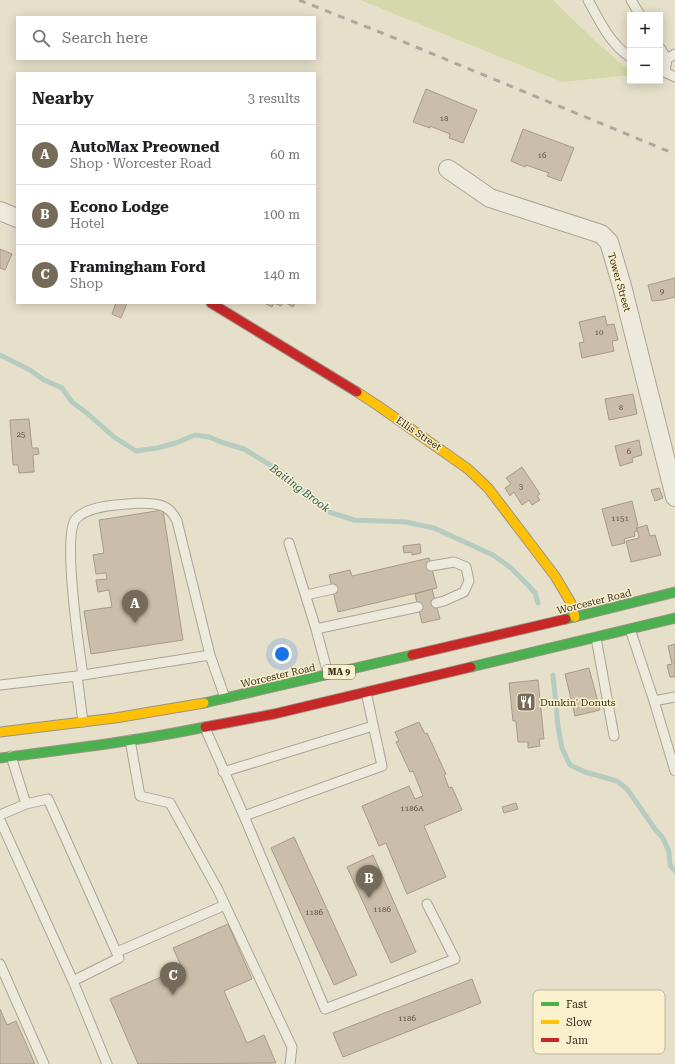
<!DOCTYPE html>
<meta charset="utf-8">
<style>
body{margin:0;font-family:"Roboto Serif",serif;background:#f6f6f6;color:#202124}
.controls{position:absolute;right:12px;top:12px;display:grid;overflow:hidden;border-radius:0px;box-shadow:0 2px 10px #0003}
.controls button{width:36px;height:36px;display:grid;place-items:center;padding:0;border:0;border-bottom:1px solid #e0e0e0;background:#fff;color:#202124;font:20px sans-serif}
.you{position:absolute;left:282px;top:654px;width:14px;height:14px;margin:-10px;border:3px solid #fff;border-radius:50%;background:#1a73e8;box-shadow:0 0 0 6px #1a73e833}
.badge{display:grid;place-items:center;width:26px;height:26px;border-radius:50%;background:#766b58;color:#fff;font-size:13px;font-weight:700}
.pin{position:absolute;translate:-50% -33px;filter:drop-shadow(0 1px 2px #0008)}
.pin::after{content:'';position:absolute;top:21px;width:14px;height:12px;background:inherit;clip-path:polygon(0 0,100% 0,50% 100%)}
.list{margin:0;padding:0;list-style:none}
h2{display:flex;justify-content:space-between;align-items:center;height:52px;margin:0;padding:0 16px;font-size:17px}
h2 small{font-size:13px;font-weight:400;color:#757577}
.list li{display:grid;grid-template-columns:26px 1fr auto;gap:12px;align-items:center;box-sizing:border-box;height:60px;padding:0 16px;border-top:1px solid #e0e0e0}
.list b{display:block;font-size:15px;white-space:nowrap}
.list p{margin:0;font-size:13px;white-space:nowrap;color:#757577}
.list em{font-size:13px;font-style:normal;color:#757577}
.icon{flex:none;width:22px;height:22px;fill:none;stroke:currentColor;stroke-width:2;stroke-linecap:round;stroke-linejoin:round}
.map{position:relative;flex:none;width:675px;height:1064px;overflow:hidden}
.search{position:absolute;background:#fff;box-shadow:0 2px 10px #0003;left:16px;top:16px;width:300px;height:44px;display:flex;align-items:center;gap:10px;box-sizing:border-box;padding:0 14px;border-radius:0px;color:#757577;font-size:15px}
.panel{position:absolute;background:#fff;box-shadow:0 2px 10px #0003;left:16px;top:72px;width:300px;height:232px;border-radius:0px}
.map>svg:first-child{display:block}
.green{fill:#d4d8ab}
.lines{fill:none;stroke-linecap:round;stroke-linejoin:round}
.stream{stroke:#b6ccc0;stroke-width:5}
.building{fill:#cabdaa;stroke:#a69b89}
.lane-casing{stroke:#aba494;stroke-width:11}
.street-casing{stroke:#aba494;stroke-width:20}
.fast-casing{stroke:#9a9384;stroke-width:11}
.slow-casing{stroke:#9a9384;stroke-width:11}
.jam-casing{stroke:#9a9384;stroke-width:11}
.lane{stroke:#ede9dd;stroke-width:9}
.street{stroke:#ede9dd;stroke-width:18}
.fast{stroke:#4caf50;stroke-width:9}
.slow{stroke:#ffc107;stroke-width:9}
.jam{stroke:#c62828;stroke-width:9}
.rail{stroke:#aca89d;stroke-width:3;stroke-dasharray:7 7;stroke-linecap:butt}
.labels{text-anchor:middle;stroke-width:3;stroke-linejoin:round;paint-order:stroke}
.number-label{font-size:8px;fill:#5e503f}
.shield{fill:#f9f0ce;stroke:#736751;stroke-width:1}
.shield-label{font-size:9px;font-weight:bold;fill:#3a2c1b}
.street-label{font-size:10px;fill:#3a2c1b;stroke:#f9f0ce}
.poi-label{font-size:10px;fill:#3a2c1b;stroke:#f9f0ce;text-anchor:start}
.water-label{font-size:11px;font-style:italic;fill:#285b5b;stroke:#f9f0ce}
.key{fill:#f9f0ce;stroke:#c0b598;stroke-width:1}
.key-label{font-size:11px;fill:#3a2c1b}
</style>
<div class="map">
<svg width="675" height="1064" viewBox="0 0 675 1064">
<rect width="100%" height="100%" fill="#e6e0ca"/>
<!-- green -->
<path class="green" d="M360,0h193l43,42 34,29v4l-68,7z"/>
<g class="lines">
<!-- stream -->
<path class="stream" d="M0,355l30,15 14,10 18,8 10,14 16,12 26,23 22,14 21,-3 19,-5 19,-8 14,2 12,5 23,7 33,20 49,42 28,9 52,2 28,6 59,27 18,13 17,17 7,8 3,10
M553,675l5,51 4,22 8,17 15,7 32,9 10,8 28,40 8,9 6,14 1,13 5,6"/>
</g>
<!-- building -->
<path class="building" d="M426,89l51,21 -14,33 -14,-5 1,-4 -20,-8v2l-17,-6z
M523,129l51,19 -13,33 -14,-5 2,-3 -23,-8 -1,2 -14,-6z
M0,249l12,5 -7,16 -5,-2z
M675,278v19l-12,3 -11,1 -4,-16z
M116,303h11l-6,15 -9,-4z
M264,303h19l-2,3 -7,-3 -2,4z
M286,303h9l-2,4z
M605,316l2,9 7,-1 4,16 -6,1 2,10 -32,7 -3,-15 5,-1 -5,-20z
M633,394l4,20 -28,6 -4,-21z
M29,419l3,29h6l1,6 -6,1 1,17 -15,1 -1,-8h-5l-3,-45z
M639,440l3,15 -10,3 1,4 -13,4 -5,-20z
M522,467l18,27 -3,2 3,4 -8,5 -3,-5 -7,5 -8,-13 -4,4 -5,-8 6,-4 -5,-6z
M659,488l4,10 -8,3 -4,-11z
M632,501l6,25 -2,1 1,4 -3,1 1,4 -11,3 1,4 -13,3 -10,-37z
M163,510l20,130 -92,14 -7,-43 28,-4 -3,-17 -11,2 -2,-12 11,-1 -1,-6 -10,1 -3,-19 11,-2 -5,-33z
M647,525l3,11 5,-1 6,20 -30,7 -5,-21 13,-3 -2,-10z
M420,544l1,9 -9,2v-3l-8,1 -1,-7z
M429,558l8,30 -99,24 -9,-37 21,-5 2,6z
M432,589l8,30 -18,4 -7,-29z
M675,644v33h-5l-3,-12 5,-1 -4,-18z
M589,668l11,42 -25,6 -10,-42z
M538,680l6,59h-5l1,7 -12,2v-6h-10l-2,-21h-3l-4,-38z
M419,722l6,12 2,-1 19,41 -2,1 5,13 3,-1 10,23 -38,16 22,51 -39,17 -21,-51 -7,3 -17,-40 47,-20 6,13 8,-3 -10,-25 -3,1 -14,-30 3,-1 -4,-9z
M516,803l2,6 -14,4 -2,-6z
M294,837l63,138 -23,10 -63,-137z
M373,855l43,97 -25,11 -44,-96z
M228,924l24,55 -28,12 23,52 17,-8 12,28 -138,1 -28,-65 72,-31 -9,-20z
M472,979l9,24 -138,54 -10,-24z
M0,1009l7,16 9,-4 19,43h-35z"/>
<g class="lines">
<defs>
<path id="lane" d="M588,0c11,20 22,44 42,57
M631,0l9,15
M660,48l7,11
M660,70l15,7
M665,72l2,-13 8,-5
M289,543l27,86 12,45
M431,566l23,-4 12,5 3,14 -5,11 -20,9 -8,2
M306,595l27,-6
M316,629l102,-22
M630,629l24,72
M596,638l18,98
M83,675c-4,-26 -20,-136 -8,-155 10,-13 37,-15 52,-16 10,-1 34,-2 41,5 4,3 7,8 9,12l33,134
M77,676l133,-21 15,43
M0,685l77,-9 6,46
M675,697l-21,4 21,70
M205,728l39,88 138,-50 -16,-74
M130,740l10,56 30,7 48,87 74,157 -2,17
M223,772l150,-46
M26,804l22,-5 71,159 -46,23
M0,815l26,-11 -15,-48
M244,816l81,193 130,-50 -28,-55
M0,820l73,161 34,83
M117,952l108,-47
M0,964l44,100"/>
<path id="street" d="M448,169l42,29 111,36 8,8 13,44 53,211
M0,211l17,7"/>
<path id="fast" d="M566,619l109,-27
M471,667l204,-49
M204,703l208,-48
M0,758c69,-9 137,-17 205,-31"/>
<path id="slow" d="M357,392l20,13 91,64 20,19 67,88 16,27 4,14
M0,732l115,-14 89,-15"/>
<path id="jam" d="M211,303l146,89
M412,655l154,-36
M205,727l69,-13 197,-47"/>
</defs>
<!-- lane casing -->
<use href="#lane" class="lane-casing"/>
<!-- street casing -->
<use href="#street" class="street-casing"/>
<!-- fast casing -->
<use href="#fast" class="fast-casing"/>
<!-- slow casing -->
<use href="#slow" class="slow-casing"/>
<!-- jam casing -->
<use href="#jam" class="jam-casing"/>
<!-- lane -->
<use href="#lane" class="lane"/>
<!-- street -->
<use href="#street" class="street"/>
<!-- fast -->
<use href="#fast" class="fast"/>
<!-- slow -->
<use href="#slow" class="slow"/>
<!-- jam -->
<use href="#jam" class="jam"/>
<!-- rail -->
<path class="rail" d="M299,0l83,33 293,121"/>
</g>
<!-- icons -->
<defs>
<symbol id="restaurant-square" viewBox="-11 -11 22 22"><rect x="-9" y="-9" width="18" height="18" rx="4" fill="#766b58" stroke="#f9f0ce"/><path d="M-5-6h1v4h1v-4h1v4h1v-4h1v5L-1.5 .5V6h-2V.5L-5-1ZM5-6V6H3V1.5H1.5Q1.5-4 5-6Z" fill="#fff"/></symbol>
</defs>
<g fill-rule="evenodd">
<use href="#restaurant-square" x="515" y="691" width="22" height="22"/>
</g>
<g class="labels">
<!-- number labels -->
<g class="number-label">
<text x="444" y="121">18</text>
<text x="542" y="158">16</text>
<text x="662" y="294">9</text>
<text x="599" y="335">10</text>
<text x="621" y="410">8</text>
<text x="21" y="437">25</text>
<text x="629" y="454">6</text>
<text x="521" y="489">3</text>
<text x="620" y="521">1151</text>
<text x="412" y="811">1186A</text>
<text x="382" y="912">1186</text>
<text x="314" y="915">1186</text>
<text x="407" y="1021">1186</text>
</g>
<!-- shield labels -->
<rect class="shield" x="323" y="665" width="32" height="14" rx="3"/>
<g class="shield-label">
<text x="339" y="675">MA 9</text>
</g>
<!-- street labels -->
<g class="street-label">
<text transform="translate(620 282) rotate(74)" y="4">Tower Street</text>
<text transform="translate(419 433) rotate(34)" y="4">Ellis Street</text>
<text transform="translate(594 601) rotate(-14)" y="4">Worcester Road</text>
<text transform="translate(278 675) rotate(-13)" y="4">Worcester Road</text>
</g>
<!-- poi labels -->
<g class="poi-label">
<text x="540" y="706">Dunkin' Donuts</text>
</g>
<!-- water labels -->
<g class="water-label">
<text transform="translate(300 488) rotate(37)" y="4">Baiting Brook</text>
</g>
</g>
<!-- legend -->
<rect x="533" y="990" width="132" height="64" rx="6" class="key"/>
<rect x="541" y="1002" width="18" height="4" fill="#4caf50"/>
<rect x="541" y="1020" width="18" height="4" fill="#ffc107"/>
<rect x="541" y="1038" width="18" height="4" fill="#c62828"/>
<g class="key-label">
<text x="566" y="1008">Fast</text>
<text x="566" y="1026">Slow</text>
<text x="566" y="1044">Jam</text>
</g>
</svg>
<div class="controls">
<button>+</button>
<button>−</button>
</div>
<div class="you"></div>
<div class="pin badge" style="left:135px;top:623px">A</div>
<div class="pin badge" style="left:369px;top:898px">B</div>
<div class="pin badge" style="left:173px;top:995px">C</div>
<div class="search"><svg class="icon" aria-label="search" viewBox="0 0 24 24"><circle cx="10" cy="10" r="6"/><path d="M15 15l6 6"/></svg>Search here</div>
<section class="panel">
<h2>Nearby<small>3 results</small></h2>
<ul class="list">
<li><span class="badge">A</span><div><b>AutoMax Preowned</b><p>Shop · Worcester Road</p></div><em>60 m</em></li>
<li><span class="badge">B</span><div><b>Econo Lodge</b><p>Hotel</p></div><em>100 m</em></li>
<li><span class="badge">C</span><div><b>Framingham Ford</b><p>Shop</p></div><em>140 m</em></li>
</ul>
</section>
</div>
